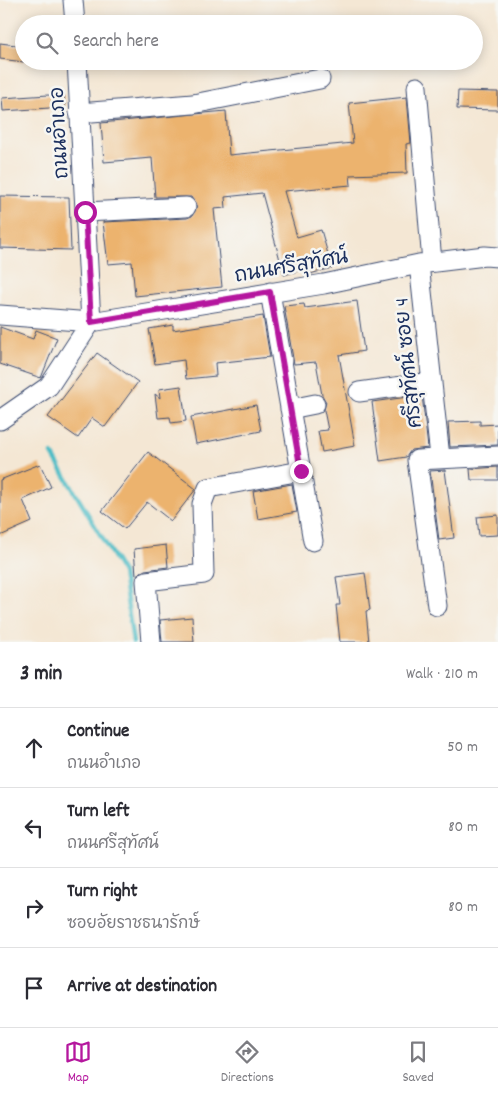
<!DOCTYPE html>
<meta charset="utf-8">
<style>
body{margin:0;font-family:Dekko,"Playpen Sans Thai",sans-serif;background:#f7f7f7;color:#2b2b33}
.stop{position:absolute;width:15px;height:15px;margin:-11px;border:4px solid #b5179e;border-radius:50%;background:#fff}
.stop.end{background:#b5179e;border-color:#fff;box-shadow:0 1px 5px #0008}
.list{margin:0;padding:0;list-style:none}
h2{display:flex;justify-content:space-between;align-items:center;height:65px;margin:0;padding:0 20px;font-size:21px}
h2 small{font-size:16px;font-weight:400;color:#7c7c81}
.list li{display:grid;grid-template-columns:32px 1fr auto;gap:15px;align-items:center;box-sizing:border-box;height:80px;padding:0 20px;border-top:1px solid #e1e1e2}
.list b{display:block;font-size:19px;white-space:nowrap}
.list p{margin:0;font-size:16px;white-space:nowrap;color:#7c7c81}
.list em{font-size:16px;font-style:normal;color:#7c7c81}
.icon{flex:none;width:28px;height:28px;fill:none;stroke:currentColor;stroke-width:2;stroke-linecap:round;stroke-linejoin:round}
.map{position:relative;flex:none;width:498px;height:642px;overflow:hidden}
.search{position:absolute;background:#fff;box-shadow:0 2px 12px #0003;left:15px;right:15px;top:15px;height:55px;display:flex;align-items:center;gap:12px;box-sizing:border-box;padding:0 18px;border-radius:28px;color:#7c7c81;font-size:19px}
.sheet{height:385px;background:#fff}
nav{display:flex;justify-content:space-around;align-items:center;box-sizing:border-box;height:70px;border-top:1px solid #e1e1e2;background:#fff;font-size:14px;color:#7c7c81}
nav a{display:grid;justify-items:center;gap:2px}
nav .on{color:#b5179e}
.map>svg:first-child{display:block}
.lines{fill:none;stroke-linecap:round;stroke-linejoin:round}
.stream{stroke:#4fbdc6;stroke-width:4.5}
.building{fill:#ecb36e}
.minor-casing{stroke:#3c4b70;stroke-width:21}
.minor{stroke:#fff;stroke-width:19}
.route{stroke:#b5179e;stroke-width:6}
.labels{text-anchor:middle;stroke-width:5;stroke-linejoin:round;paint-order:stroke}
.street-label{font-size:20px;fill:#1b2f5e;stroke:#f6f6f2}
</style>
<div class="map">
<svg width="498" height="642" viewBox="0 0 498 642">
<rect width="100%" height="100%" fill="#f6f6f2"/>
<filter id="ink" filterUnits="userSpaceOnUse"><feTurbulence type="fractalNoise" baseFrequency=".02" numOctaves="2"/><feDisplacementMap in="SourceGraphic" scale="10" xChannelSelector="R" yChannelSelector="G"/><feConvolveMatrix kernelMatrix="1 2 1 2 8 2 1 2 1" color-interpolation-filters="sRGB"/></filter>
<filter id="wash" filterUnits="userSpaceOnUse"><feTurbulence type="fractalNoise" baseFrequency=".0096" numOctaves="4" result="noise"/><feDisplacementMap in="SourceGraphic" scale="20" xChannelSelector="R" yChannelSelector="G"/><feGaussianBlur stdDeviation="1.12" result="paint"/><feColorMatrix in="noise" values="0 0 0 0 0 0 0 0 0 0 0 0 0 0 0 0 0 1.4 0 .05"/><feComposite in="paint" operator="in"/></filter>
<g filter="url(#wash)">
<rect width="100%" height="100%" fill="#f4e7d4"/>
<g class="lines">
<!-- stream -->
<path class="stream" d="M52,454l71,119 10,69"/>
</g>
<g id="blocks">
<!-- building -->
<path class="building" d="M0,43l24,3v16l-24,-3z
M458,91l40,1v18l-41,-1z
M64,94l1,13 -62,4 -1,-13z
M407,97l4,46 -5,1 1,29 -57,2 1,10 -67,6 13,46 24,-7 11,38 -22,6 -2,-6 -24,7 -22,-82 -37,4 1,11 -12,1 8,78 -87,9 -3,-34 -24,2 -5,-42 84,-4 5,-2 5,-9 -6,-10h-36l-3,-39 -48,4 -3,-39 125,-12 3,44 124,-12 -4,-40z
M0,196l69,1 2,53 -71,-2z
M357,301l7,50 -25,4 16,91 -33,6 -4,-21 10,-1 -4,-20 2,-8 -4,-7 -6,-33 -22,2 -10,-58 20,-2 1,4z
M263,316l7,41 -55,6 1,13 -30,3 -2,-19 -29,4 -6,-35 24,-4v5z
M0,327l33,12 3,-9 21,8 -16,40 -41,-14z
M97,353l41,29 -33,45 -13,-9 -14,20 -30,-21z
M181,386l5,35 -15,2 -1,-6 -12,1 -3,-24 5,4 -1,-9z
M422,395l6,53 -17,2 -5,7 -26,4 -8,-59z
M256,405l5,26 -65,13 -5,-27z
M480,421v4l18,-1v21l-48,2 -2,-25z
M148,452l48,37 -25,32 -24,-19 -22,27 -23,-18z
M40,464l11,23 -28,13 9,22 -32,14v-56z
M498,467v13h-27l-1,-11z
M445,470l9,68 -15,2 -9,-69z
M292,484l5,28 -39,7 -5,-28z
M498,515v20l-19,1 -2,-19z
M166,545l2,22 -23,3 -9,5 -2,-26z
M365,573l5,37 -4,1 3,31h-29l-4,-37h4l-4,-28z
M192,617l2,25h-32l-2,-22z"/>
</g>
</g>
<g filter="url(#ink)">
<use href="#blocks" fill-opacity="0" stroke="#3c4b70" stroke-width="1"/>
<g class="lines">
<defs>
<path id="minor" d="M73,0l2,24
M77,61l14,261
M417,87l15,175
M79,113l114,-9 127,-25
M85,212l101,-5
M419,264l21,193
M270,292l43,249
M0,315l91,7 233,-38 95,-20 66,-8 13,1
M359,392l73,-10
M290,409l25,-5
M0,420l49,-34 42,-64
M437,606l-20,-146 81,-4
M151,642l-5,-61 58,-7 -2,-70 6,-16 93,-17"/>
</defs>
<!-- minor casing -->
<use href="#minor" class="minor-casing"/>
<!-- minor -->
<use href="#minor" class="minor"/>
</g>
</g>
<g class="lines" filter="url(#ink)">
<!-- route -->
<path class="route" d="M85,212l6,110 179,-30 31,179"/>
</g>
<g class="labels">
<!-- street labels -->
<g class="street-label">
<text transform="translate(58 133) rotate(-93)" y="7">ถนนอำเภอ</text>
<text transform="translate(291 265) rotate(-10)" y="7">ถนนศรีสุทัศน์</text>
<text transform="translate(407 363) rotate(-96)" y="7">ศรีสุทัศน์ ซอย 4</text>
</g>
</g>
</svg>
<div class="stop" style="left:85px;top:212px"></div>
<div class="stop end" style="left:301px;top:471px"></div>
<div class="search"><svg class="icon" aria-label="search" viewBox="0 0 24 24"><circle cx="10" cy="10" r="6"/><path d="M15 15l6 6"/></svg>Search here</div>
</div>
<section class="sheet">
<h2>3 min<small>Walk · 210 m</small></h2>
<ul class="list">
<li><svg class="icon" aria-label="ahead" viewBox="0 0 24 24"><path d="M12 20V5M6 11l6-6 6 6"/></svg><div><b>Continue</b><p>ถนนอำเภอ</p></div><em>50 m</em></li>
<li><svg class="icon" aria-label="left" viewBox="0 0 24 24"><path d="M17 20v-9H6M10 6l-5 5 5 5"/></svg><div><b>Turn left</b><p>ถนนศรีสุทัศน์</p></div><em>80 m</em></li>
<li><svg class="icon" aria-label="right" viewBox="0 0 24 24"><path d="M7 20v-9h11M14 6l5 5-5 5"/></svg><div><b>Turn right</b><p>ซอยอัยราชธนารักษ์</p></div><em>80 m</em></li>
<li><svg class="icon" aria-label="arrive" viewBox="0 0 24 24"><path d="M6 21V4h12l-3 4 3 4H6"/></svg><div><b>Arrive at destination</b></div></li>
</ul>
</section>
<nav>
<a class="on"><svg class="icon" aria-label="map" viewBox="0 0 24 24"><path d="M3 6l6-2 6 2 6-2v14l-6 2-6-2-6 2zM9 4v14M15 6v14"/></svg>Map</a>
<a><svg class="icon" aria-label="directions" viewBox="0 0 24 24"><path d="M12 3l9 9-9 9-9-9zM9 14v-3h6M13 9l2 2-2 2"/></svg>Directions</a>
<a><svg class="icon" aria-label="saved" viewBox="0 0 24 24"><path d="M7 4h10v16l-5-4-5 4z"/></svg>Saved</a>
</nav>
